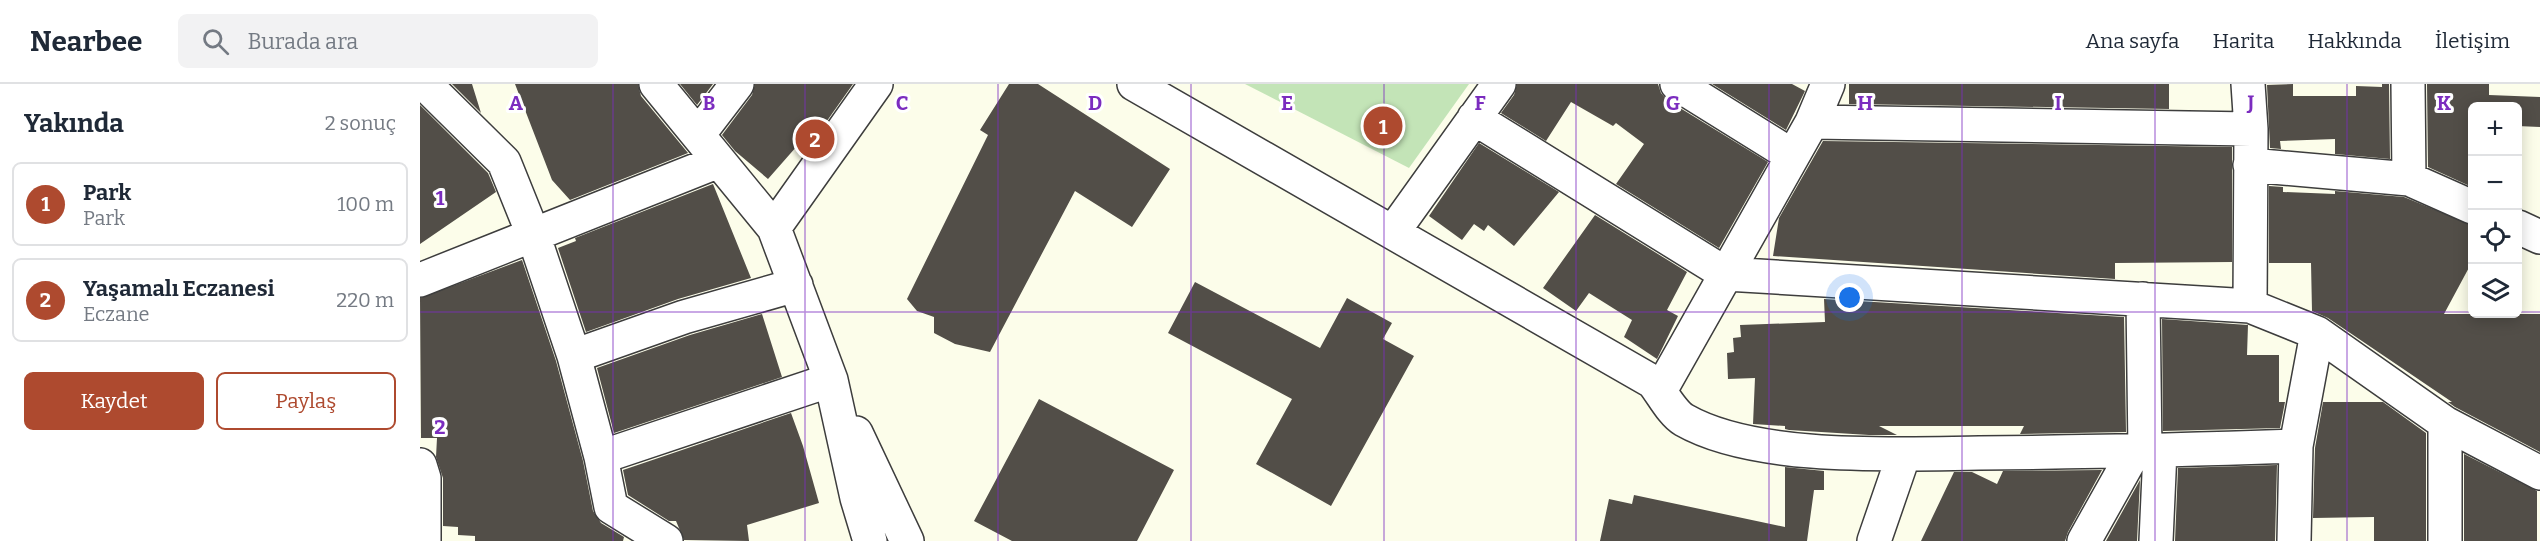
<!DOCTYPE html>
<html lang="tr">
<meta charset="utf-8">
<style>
body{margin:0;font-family:Bitter,serif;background:#f2f2f3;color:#1f2937}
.controls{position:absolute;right:18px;top:18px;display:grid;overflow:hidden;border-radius:9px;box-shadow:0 3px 15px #0003}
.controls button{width:54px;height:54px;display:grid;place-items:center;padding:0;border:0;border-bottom:2px solid #e0e1e3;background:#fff;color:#1f2937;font:30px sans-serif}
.you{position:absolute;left:1430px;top:214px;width:21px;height:21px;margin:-15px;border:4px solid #fff;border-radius:50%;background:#1a73e8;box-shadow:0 0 0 9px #1a73e833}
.badge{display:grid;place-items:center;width:39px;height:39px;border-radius:50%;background:#ae4a2f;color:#fff;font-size:20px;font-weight:700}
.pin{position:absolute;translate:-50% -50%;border:3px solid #fff;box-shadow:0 2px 6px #0006}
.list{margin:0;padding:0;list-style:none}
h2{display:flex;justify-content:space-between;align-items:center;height:78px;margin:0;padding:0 24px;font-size:26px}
h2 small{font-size:20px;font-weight:400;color:#747a83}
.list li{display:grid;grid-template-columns:39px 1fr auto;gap:18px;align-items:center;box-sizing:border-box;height:84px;margin:0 12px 12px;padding:0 12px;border:2px solid #e0e1e3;border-radius:9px}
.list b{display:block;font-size:22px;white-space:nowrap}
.list p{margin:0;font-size:20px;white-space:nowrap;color:#747a83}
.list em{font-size:20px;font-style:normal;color:#747a83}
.actions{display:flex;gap:12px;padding:18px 24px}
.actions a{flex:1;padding:14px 0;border:2px solid #ae4a2f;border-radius:9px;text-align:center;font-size:21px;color:#ae4a2f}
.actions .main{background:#ae4a2f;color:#fff}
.icon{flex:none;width:33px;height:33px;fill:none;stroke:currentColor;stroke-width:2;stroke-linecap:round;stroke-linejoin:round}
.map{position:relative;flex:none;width:2120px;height:457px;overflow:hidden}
header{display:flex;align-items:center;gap:36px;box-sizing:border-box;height:84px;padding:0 30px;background:#fff;border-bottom:2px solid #e0e1e3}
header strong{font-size:28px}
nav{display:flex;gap:33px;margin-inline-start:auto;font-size:21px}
.search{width:420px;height:54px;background:#f2f2f3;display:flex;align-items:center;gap:15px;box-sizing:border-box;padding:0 21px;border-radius:9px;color:#747a83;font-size:22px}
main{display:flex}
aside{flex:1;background:#fff}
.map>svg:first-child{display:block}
.green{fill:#c3e4b7}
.building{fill:#524e48}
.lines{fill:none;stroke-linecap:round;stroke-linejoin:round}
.minor-casing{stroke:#3d3d3d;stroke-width:36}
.minor{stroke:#fff;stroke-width:33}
.grid{fill:none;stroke:#7b2cbf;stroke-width:1.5;stroke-opacity:0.55}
.grid-label{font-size:20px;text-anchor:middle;font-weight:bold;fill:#7b2cbf;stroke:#fff;stroke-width:6;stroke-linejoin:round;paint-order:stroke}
</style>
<header>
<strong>Nearbee</strong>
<div class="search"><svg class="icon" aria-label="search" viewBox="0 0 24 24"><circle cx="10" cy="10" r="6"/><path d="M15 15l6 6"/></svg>Burada ara</div>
<nav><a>Ana sayfa</a><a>Harita</a><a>Hakkında</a><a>İletişim</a></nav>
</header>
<main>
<aside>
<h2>Yakında<small>2 sonuç</small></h2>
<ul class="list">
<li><span class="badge">1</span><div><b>Park</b><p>Park</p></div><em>100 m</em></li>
<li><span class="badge">2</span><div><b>Yaşamalı Eczanesi</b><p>Eczane</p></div><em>220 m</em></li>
</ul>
<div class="actions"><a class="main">Kaydet</a><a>Paylaş</a></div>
</aside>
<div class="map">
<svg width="2120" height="457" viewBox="0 0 2120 457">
<rect width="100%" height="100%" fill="#fcfdea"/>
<!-- green -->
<path class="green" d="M825,0h224l-60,84z"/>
<!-- building -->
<path class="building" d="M32,0h20l9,29z
M95,0h123l3,12 47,57 -118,47 -18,-20z
M260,0h33l-16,21z
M335,0h98l-48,68 -8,-6 -29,33 -33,-28 -13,-16 30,-40z
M589,0h29l132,85 -38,58 -57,-36 -85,161 -35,-8 -21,-11v-16l-17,-6 -10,-12 81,-164 -8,-5z
M1097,0h141l3,9 6,7 101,62 -49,86 -103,-64 28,-40 -28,-21 -3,3 -42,-24 -25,39 -45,-28 13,-18z
M1292,0h80l13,7 -19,39z
M1429,0h320v25l-320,-5z
M1873,0v12h63v-10l26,1v-3h7l1,75 -55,-5v-15l-55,2 1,8 -11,-1 -3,-63z
M2007,0h62v11l51,2v30l-23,-1v-20h-45v81l-44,-20z
M0,21l68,68 8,19 -76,52z
M1403,57l409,6v115l-117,1v16l-342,-23 6,-38z
M1059,59l80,49 -45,54 -26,-21 -4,6 -10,-7 -12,16 -33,-24z
M293,100l38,94 -73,21 -92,33 -28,-84 18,-7 -1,-3z
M1849,102l14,1v5l52,2v-3l69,6 68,28v37l-28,52h96v138l-85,-45 -7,-5h4l-124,-84 -16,-7 -1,-48h-42z
M1175,131l92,57 -20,38 11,6 -21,43 -33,-22 8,-17 -43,-27 -13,18 -33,-23z
M102,176l34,101 27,100 10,50 8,12 23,14 -1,4h-148v-5l-17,-1v-8l-15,-1v-48l-7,-21 1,-19h-16l-1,-140z
M775,198l125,66 27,-50 45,25 -9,16 31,17 -83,150 -75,-42 36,-65 -124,-66z
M1404,215l300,18 2,115 -106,2 4,-8h-145l18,9h-28l-80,-5 -4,-1v-3l-32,-2 2,-46 -27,1 -1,-26 7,-1 -1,-14 8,-1 -1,-12 85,-3z
M342,230l20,63 -168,56 -17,-65 93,-33z
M1742,235l86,6 -1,30h32v47h6l-5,26 -117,3z
M619,315l135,71 -37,71h-125l-38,-20z
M1903,318h60l43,31v108h-52v-24l-61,1 2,-70z
M371,329l12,33 16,57 -72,22 2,16 -65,-1 -8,-19h-7l-41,-26 -5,-25z
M2044,370l73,37v50h-73z
M1857,381l-2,76h-100l3,-73z
M1365,383l39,4v19h-10l-7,51h-207l9,-42 23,5 2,-9 151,32z
M1682,386l-34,62 -3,9h-144l33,-69h18l25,12 6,-13z
M1720,396l-3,61h-31z"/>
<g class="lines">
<defs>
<path id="minor" d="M5,0l79,78 29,72 41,122 27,101 230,-77
M236,0l118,144 57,152 26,118 13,43
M714,0l519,298c9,11 19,31 31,38 72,41 212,34 295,33 106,-1 211,-3 317,-7
M1257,0l114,71
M1828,0l3,45 -1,177 67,27 128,90 95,50
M1988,0l1,95
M1054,34l252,156 524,32
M1392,38l439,7
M278,51l39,-51
M1830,81l159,14 63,28
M2098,143l22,10
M354,144l102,-144
M973,148l106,-148
M0,196l299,-119
M1723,215l2,153
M154,272l110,-39 112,-32
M1240,307l152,-269 16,-38
M436,349l51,108
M181,373l10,50 55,34
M0,381l4,13v63
M1454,457l30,-87
M1664,457l50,-89
M1736,457l4,-90
M1874,457l2,-95 21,-113
M2025,457v-118"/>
</defs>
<!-- minor casing -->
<use href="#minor" class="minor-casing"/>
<!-- minor -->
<use href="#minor" class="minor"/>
</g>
<!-- grid -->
<path class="grid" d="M193,0v457M385,0v457M578,0v457M771,0v457M964,0v457M1156,0v457M1349,0v457M1542,0v457M1735,0v457M1927,0v457M0,228h2052M2098,228h22"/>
<g class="grid-label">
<text x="96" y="26">A</text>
<text x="289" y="26">B</text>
<text x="482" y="26">C</text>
<text x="675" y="26">D</text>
<text x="867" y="26">E</text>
<text x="1060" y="26">F</text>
<text x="1253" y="26">G</text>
<text x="1445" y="26">H</text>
<text x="1638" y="26">I</text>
<text x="1831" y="26">J</text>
<text x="2024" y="26">K</text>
<text x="20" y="121">1</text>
<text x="20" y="350">2</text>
</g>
</svg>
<div class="controls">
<button>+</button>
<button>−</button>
<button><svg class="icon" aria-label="locate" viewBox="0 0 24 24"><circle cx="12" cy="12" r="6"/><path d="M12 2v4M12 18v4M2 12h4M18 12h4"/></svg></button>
<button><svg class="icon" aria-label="layers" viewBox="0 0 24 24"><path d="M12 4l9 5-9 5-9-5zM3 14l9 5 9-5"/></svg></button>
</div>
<div class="you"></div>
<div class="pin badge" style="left:963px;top:42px">1</div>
<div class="pin badge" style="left:395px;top:55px">2</div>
</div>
</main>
